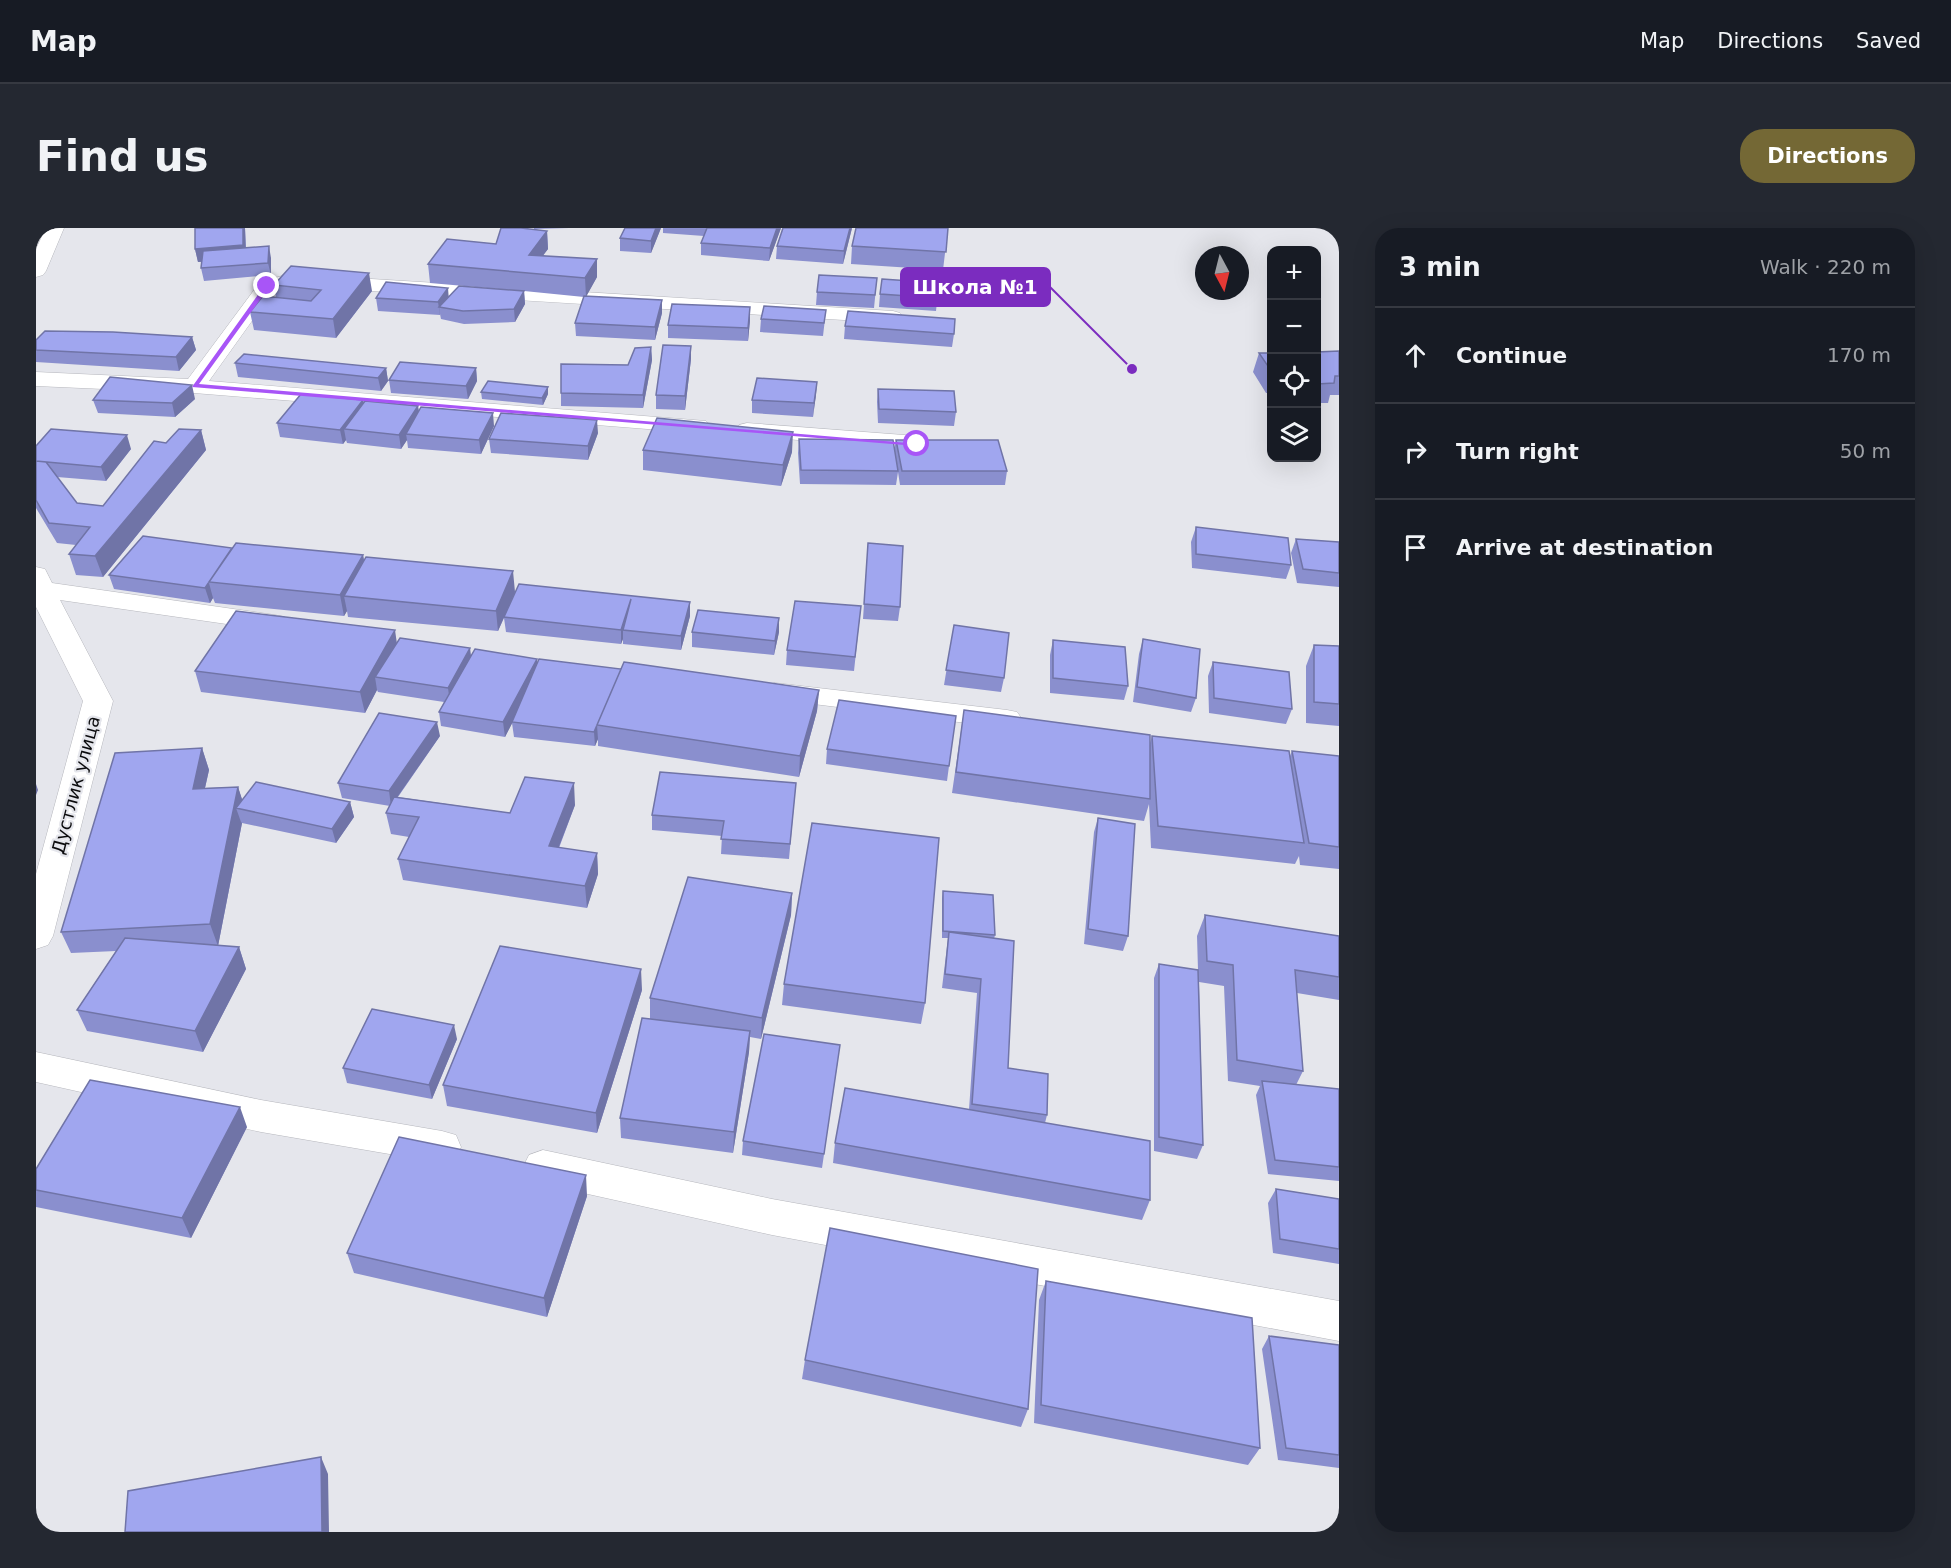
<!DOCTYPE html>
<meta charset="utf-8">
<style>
body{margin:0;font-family:"DejaVu Sans",sans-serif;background:#242831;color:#f1f3f6}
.controls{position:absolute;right:18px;top:18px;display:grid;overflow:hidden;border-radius:12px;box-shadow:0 6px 24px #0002}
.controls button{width:54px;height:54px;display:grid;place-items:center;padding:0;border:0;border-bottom:2px solid #363941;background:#171b24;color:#f1f3f6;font:30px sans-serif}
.compass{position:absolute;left:1159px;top:18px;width:54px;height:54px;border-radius:50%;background:#171b24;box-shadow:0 6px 24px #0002;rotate:173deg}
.stop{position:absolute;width:18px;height:18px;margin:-14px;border:4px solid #a855f7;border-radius:50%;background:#fff}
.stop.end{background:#a855f7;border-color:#fff;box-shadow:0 2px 6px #0008}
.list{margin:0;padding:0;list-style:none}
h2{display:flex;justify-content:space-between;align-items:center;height:78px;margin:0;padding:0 24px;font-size:26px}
h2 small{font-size:20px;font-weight:400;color:#9ea1a6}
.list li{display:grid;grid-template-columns:39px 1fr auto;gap:18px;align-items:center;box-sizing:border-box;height:96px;padding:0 24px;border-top:2px solid #363941}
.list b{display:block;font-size:22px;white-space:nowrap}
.list em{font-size:20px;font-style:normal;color:#9ea1a6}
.icon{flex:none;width:33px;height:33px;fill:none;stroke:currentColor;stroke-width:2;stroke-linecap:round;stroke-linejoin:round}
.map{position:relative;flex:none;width:1303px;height:1304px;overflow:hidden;border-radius:24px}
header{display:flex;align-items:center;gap:36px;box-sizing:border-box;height:84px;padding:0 30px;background:#171b24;border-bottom:2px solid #363941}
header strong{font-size:28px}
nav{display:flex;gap:33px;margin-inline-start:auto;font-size:21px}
.intro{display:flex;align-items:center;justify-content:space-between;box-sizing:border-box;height:144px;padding:0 36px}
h1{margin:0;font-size:42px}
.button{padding:15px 27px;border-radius:24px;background:#746835;color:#fff;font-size:21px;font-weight:700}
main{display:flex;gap:36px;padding:0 36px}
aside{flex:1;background:#171b24;border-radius:24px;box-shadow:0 6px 24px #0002}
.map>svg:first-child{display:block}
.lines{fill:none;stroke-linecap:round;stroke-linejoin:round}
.minor-casing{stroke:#b6b7bd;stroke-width:1}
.minor{fill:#fff;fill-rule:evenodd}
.wall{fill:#8a8fce}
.shaded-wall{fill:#7074a7}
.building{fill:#a0a6ef;stroke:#7074a7;stroke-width:1.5}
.route{fill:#a855f7}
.labels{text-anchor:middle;stroke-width:4.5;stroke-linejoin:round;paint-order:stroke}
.street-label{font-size:18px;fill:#0b0b0d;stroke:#e5e6ec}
.leader{fill:none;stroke:#7b2cbf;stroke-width:2}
.callout-dot{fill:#7b2cbf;stroke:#e5e6ec;stroke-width:2}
.callout{fill:#7b2cbf;stroke:#7b2cbf;stroke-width:2}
.callout-label{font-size:20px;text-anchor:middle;font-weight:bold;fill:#fff}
</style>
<header>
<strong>Map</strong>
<nav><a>Map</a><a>Directions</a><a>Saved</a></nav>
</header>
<div class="intro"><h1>Find us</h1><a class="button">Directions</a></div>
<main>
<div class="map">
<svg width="1303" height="1304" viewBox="0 0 1303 1304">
<rect width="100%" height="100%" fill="#e5e6ec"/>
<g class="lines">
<defs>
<path id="minor" d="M10,0h18l-18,43 -3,4 -7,2v-28z
M254,46l603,37 7,2 3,4 -3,4 -7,2 -603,-37 -16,4 -65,91 497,40 4,5 -4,5 -8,2 -504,-40 -158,-7v-14l152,7 72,-97z
M711,195l170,13 8,2 4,5 -4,5 -8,2 -178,-15 -4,-5 4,-5z
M0,339l9,2 7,14 223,32 10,2 4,6 -4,6 -10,2 -215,-31 53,101 -60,235 -5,9 -12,4v-75l47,-173 -47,-94z
M739,455l232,27 10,2 5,7 -5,7 -10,2 -242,-30 -4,-6 4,-6z
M0,824l225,48 181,31 14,4 5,12 -5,12 -14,4 -181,-31 -225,-50z
M507,922l229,49 567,102v40l-567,-106 -229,-51 -14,-5 -6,-12 6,-12z"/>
</defs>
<!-- minor casing -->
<use href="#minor" class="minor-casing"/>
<!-- minor -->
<use href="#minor" class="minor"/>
</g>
<!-- wall -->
<path class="wall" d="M159,0h50l1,20 25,10v17l-67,6 -3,-13 1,-6h-4l-3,-13z
M498,0h35l-35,1z
M625,0l-10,25 -31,-2v-13z
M627,0h118l-12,33 -68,-6v-12l3,-7 -41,-3z
M816,0l-9,36 -67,-5 1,-13z
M912,0l-5,42 -92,-6 1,-18z
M511,3l1,18 -5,6 54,22 -11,19 76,17 -7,27 -79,-4 -1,-13 9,-26 -60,-6 1,13 -10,18 -51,2 -23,-5 -1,-5v1l-62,-4 -2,-13 73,-1 73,-6 -92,-8 -2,-19 68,-20z
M841,50l-3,30 -58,-3 1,-13z
M903,55l-3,28 -57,-4 1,-13z
M238,57l98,6 -36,47 -82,-8 -4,-18 26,-14z
M790,82l-3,26 -63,-4 1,-13z
M714,92l-2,21 -80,-3v-13z
M809,98l109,8 -2,13 -108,-8z
M156,109l4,13 -17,21 -143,-9v-22z
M615,119l1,13 -9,48 -82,-2v-13l67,-28z
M1303,123v44h-9l-2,8h-11v-51z
M1223,125h13v40h-6l-13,-21z
M655,131l-6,51 -29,-1v-14z
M199,135l151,5 2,13 -7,10 -143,-14z
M440,140l1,13 -9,18 -77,-6 -2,-13z
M781,154l-4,35 -61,-4v-13z
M842,161l78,23 -2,14 -76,-3 -1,-21z
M445,164l67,2 -5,11 -61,-6z
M159,171l-20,18 -77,-4 -5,-13z
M327,172l1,2 54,4 1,6 75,14 -13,28 -73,-6 -1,-8 -6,9 -54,-6 -1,-3 -3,4 -63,-7 -3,-14z
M165,202l5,20 -103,127 -27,-2 -7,-21 7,-9 -19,-2 -21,-35v-62l95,3 -25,32 -49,-4 20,26 26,3 63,-63z
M562,205l-10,27 -97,-7 -2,-14z
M763,211l95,11 2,-10 111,31 -2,14h-105l-2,-13 -2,13 -96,-1 -2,-31z
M607,222l149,2 -11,34 -138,-16z
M1160,299l95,38 -5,14 -94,-11 -1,-26z
M1260,311l43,3v45l-42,-4 -6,-30z
M832,315l32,64 -2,14 -35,-2z
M196,320l131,7 1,6 151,31 -7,16 182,-6v14l-9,34 -58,-6v-5l-2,5 -115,-12 -2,-14 -6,13 -150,-14 -1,-6 -3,5 -129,-13 -2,-5 -3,5 -96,-14 -5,-14z
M825,378l-7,65 -68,-6 1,-15z
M743,390v14l-5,23 -82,-8v-15z
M918,397l50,53 -3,14 -57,-7z
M1107,411l53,59 -5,14 -58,-10 6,-48z
M1017,412l75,46 -4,14 -74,-7v-38z
M361,415l74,12 66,8 282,27 -2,21 -18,66 -201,-31v-7l-3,7 -81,-9 -2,-14 -7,14 -64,-11 -2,-14 5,-10 -66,-10 -1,-2 -12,23 -164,-21 -6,-21z
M1278,417l25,1v80l-33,-3v-57z
M1177,434l79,47 -6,15 -77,-11 -1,-37z
M928,482l186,33 2,-7 138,20 2,-5 47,5v113l-39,-4 -1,-9 -4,8 -144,-16 -2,-44 -5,17 -192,-28z
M404,508l-42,61 112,16 65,-8 -16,43 38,5 1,21 -11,34 -184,-28 -5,-21 11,-22 -18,-3 -5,-21 4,-7 -48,-8 -4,-15z
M166,520l7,22 -4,18 33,-1 4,13 108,2 4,15 -18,26 -94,-20 -24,123 21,1 7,22 -43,83 -116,-21 -10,-21 39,-59 -45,2 -10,-21z
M791,521l122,17 -2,15 -121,-17z
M760,555l-7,76 -68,-5 1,-18 -70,-6v-15z
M1062,590l30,118 -5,15 -39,-7 10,-112z
M907,663l52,44 -1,4 14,129 39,47 -2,8 105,77 -8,20 -309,-57 2,-20 134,-33 8,-117 -35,-5 6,-50h-6v-40z
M756,665l-1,22 -30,124 -11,-2 -1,15 -16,101 -112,-15 -1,-20 30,-99v-21z
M1169,687l134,21v64l-42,-7 6,78 -7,14 43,4v92l-71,-7 -12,-79 4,-9 -32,-5 -4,-95 -25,-4 4,163 -6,14 -43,-8v-173l5,-14 39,6 -1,-34z
M748,756l141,19 -4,21 -139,-19z
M606,762l-45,143 -150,-27 -4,-21z
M421,811l-25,60 -85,-16 -4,-15z
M802,832l-16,108 -80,-13 1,-14z
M211,899l-56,111 -155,-31v-38z
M1240,961l63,10v65l-66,-11 -5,-50z
M551,968l-40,121 -193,-44 -7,-20z
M1010,1053l214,167 -12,17 -214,-42 5,-123z
M1233,1108l70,9v123l-61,-8 -16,-111z
M769,1132l223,49 -7,18 -219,-48z"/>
<!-- shaded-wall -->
<path class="shaded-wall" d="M207,0h2l1,29 -48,5 -3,-13z
M620,0h5l-10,25v-12z
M741,0h4l-12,33 1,-13z
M814,0h2l-9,36 1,-13z
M511,3l1,18 -18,24 -1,-18z
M233,18l2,12v17l-3,-12z
M561,31v18l-11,20 -1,-19z
M333,45l3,18 -36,47 -3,-19z
M412,60l1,13 -10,6 1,7v1l-2,-13z
M488,63l1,13 -10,18 -1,-13z
M626,72v13l-7,27v-13z
M714,79v13l-2,21v-13z
M156,109l4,13 -17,21 -3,-14z
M655,118v13l-6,51v-14z
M615,119l1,13 -9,48v-13z
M350,140l2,13 -7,10 -3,-13z
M440,140l1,13 -9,18 -2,-13z
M781,154l-1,13 -3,22 1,-14z
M156,157l3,14 -20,18 -3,-14z
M512,159v7l-5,11 -1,-7z
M327,172l2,14 -21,15 2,11 -3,4 -3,-14z
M382,178l2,14 -14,14 1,6 -6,9 -2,-14z
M457,185l1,13 -13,28 -2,-14z
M561,192l1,13 -10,27v-14z
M165,202l5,20 -103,127 -8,-21z
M757,204l-1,20 -11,34 2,-21z
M91,207l4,14 -25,32 -5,-14z
M327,327l4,21 -23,20 3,15 -3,5 -4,-21z
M477,343l2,21 -17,39 -2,-20z
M173,355l4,15 -3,5 -5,-15z
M595,371l-8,31v9l-2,5v-14z
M654,374v14l-9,34v-14z
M743,390v14l-5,23 1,-14z
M359,402l3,21 -23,26 2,13 -12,23 -5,-21z
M434,420l2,15 -22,40 -2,-15z
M501,431l1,14 -33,64 -2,-15z
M586,441l-25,56 1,14 -3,7 -1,-14z
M783,462l-2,21 -18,66 1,-21z
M401,494l3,14 -49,70 -2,-15z
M166,520l7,22 -9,40 -7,-21z
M538,555l1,22 -24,62 -2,-21z
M0,556l2,6 -2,5z
M202,559l7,21h-9l5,14 1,1 -24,123 -8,-22z
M314,574l4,15 -18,26 -4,-14z
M561,625l1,21 -11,34 -2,-22z
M756,665l-1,22 -30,124 1,-21z
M203,719l7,22 -43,83 -8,-21z
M605,741l1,21 -45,143 -1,-20z
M418,797l3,14 -25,60 -3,-14z
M714,803l-1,21 -16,101 1,-21z
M204,879l7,20 -56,111 -9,-20z
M550,947l1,21 -40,121 -3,-19z
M285,1229l7,17 1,58h-7z"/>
<!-- building -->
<path class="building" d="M159,0h48v17l-48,4z
M465,0h20l26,3 -18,24 68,4 -12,19 -157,-14 19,-25 49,5z
M589,0h31l-5,13 -31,-3z
M671,0h70l-7,20 -69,-5z
M747,0h67l-6,23 -67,-5z
M820,0h92l-2,24 -94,-6z
M233,18l-1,17 -67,5 2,-17z
M255,38l78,7 -36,46 -83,-7 13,-16 48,5 10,-11 -47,-5z
M783,47l58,3 -2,17 -58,-3z
M846,51l57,4 -2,15 -57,-4z
M350,54l62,6 -10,14 -62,-4z
M423,58l65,5 -10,18 -51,2 -24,-4z
M548,68l78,4 -7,27 -80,-4z
M636,76l78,3 -2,21 -80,-3z
M728,78l62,4 -2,13 -63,-4z
M812,83l107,8 -1,15 -109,-8z
M9,103l68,1 79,5 -16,20 -140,-7v-10z
M627,117l28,1 -6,50 -29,-1z
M615,119l-8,48 -82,-2v-29l67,1 7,-17z
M1303,123v25h-4l-1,7 -17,1v-32z
M1223,125h13v19z
M208,126l142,14 -8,10 -143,-15z
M364,134l76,6 -10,18 -77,-6z
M74,149l82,8 -20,18 -79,-3z
M721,150l60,4 -3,21 -62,-3z
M452,153l60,6 -6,11 -61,-6z
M842,161l76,2 2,21 -77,-3z
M265,166l62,6 -23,30 -63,-7z
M329,173l53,5 -19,29 -55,-6z
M385,179l72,6 -14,27 -73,-6z
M465,185l96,7 -9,26 -99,-7z
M621,190l136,14 -10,33 -140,-15z
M15,201l76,6 -26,32 -65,-6v-15z
M143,201l22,1 -106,126 -26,-2 21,-27 -41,-4 -13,-23v-39l10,1 31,41 26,3 51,-65 12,2z
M763,211l94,1 5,31 -97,-1z
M860,212h102l9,31h-105z
M1160,299l92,11 3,27 -95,-11z
M107,308l89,12 -27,40 -96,-13z
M1260,311l43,3v31l-36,-4z
M200,315l127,12 -23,40 -131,-13z
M832,315l35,3 -3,61 -36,-3z
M330,329l147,14 -17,40 -152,-15z
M483,356l171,18 -9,34 -58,-6 8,-31 -10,31 -117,-13z
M759,373l66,5 -6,51 -68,-7z
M662,382l81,8 -4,23 -83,-9z
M200,383l159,19 -35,62 -165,-21z
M918,397l55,8 -5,45 -58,-8z
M364,410l70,10 -22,40 -73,-11z
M1107,411l57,10 -4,49 -59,-11z
M1017,412l72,7 3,39 -75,-8z
M1278,417l25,1v58l-25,-2z
M439,421l62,10 -34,63 -64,-10z
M503,431l82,10 -27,63 -82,-10z
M588,434l195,28 -19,66 -203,-31z
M1177,434l76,10 3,37 -78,-11z
M803,472l117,16 -7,50 -122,-17z
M928,482l186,25v64l-194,-27z
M343,485l58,9 -48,69 -51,-8z
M1116,508l137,15 15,92 -146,-17z
M166,520l-9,41 45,-2 -28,137 -149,8 54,-179z
M1256,523l47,5v91l-30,-4z
M624,544l136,11 -6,61 -69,-5 3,-18 -72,-6z
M489,549l49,6 -25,63 48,7 -12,33 -187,-27 21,-42 -33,-4 8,-16 116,16z
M220,554l94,20 -18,27 -96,-21z
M1062,590l37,6 -7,112 -40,-7z
M776,595l127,15 -14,165 -141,-19z
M652,649l104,16 -30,125 -112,-20z
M907,663l50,4 2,40 -52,-4z
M1169,687l134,21v41l-44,-7 8,101 -66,-11 -4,-95 -26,-4z
M913,704l65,9 -6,127 40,6 -1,41 -75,-11 9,-125 -36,-5z
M89,710l114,9 -44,84 -118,-21z
M464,718l141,23 -45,144 -153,-28z
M1123,736l39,6 5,175 -44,-8z
M336,781l82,16 -25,60 -86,-17z
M606,790l108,13 -16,101 -114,-14z
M728,806l76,11 -16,109 -81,-13z
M54,852l150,27 -58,111 -146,-28v-21z
M1226,853l77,8v78l-64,-7z
M809,860l305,53v59l-315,-57z
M363,909l187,38 -42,123 -197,-45z
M1240,961l63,10v50l-59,-10z
M794,1000l208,41 -10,140 -223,-49z
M1010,1053l206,37 8,130 -219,-43z
M1233,1108l70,9v110l-53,-7z
M285,1229l1,75h-197l3,-41z"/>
<!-- route -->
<path class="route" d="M229,57l5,1 -71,98 721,60 -3,2 -725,-59z"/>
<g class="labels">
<!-- street labels -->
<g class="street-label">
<text transform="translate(40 557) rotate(-75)" y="6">Дустлик улица</text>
</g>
</g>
<!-- callouts -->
<path class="leader" d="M1096 141L1014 59"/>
<circle class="callout-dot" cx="1096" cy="141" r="6"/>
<rect class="callout" x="865" y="40" width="149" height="38" rx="6"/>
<g class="callout-label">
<text x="939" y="66">Школа №1</text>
</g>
</svg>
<div class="controls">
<button>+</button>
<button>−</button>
<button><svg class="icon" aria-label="locate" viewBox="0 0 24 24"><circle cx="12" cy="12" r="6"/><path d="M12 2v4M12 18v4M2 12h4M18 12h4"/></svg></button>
<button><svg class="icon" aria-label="layers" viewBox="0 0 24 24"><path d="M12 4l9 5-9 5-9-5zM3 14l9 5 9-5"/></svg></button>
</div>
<svg class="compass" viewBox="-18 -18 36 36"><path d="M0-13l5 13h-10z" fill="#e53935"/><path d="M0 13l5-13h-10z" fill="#9ea1a6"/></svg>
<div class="stop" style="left:881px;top:216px"></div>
<div class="stop end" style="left:231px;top:58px"></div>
</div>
<aside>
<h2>3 min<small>Walk · 220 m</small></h2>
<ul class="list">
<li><svg class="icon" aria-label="ahead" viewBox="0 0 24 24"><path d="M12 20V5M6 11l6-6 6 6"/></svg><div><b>Continue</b></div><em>170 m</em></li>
<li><svg class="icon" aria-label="right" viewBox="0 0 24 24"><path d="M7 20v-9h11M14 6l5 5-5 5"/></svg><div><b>Turn right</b></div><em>50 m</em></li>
<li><svg class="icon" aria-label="arrive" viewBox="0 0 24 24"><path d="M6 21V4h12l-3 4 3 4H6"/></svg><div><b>Arrive at destination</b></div></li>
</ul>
</aside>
</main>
